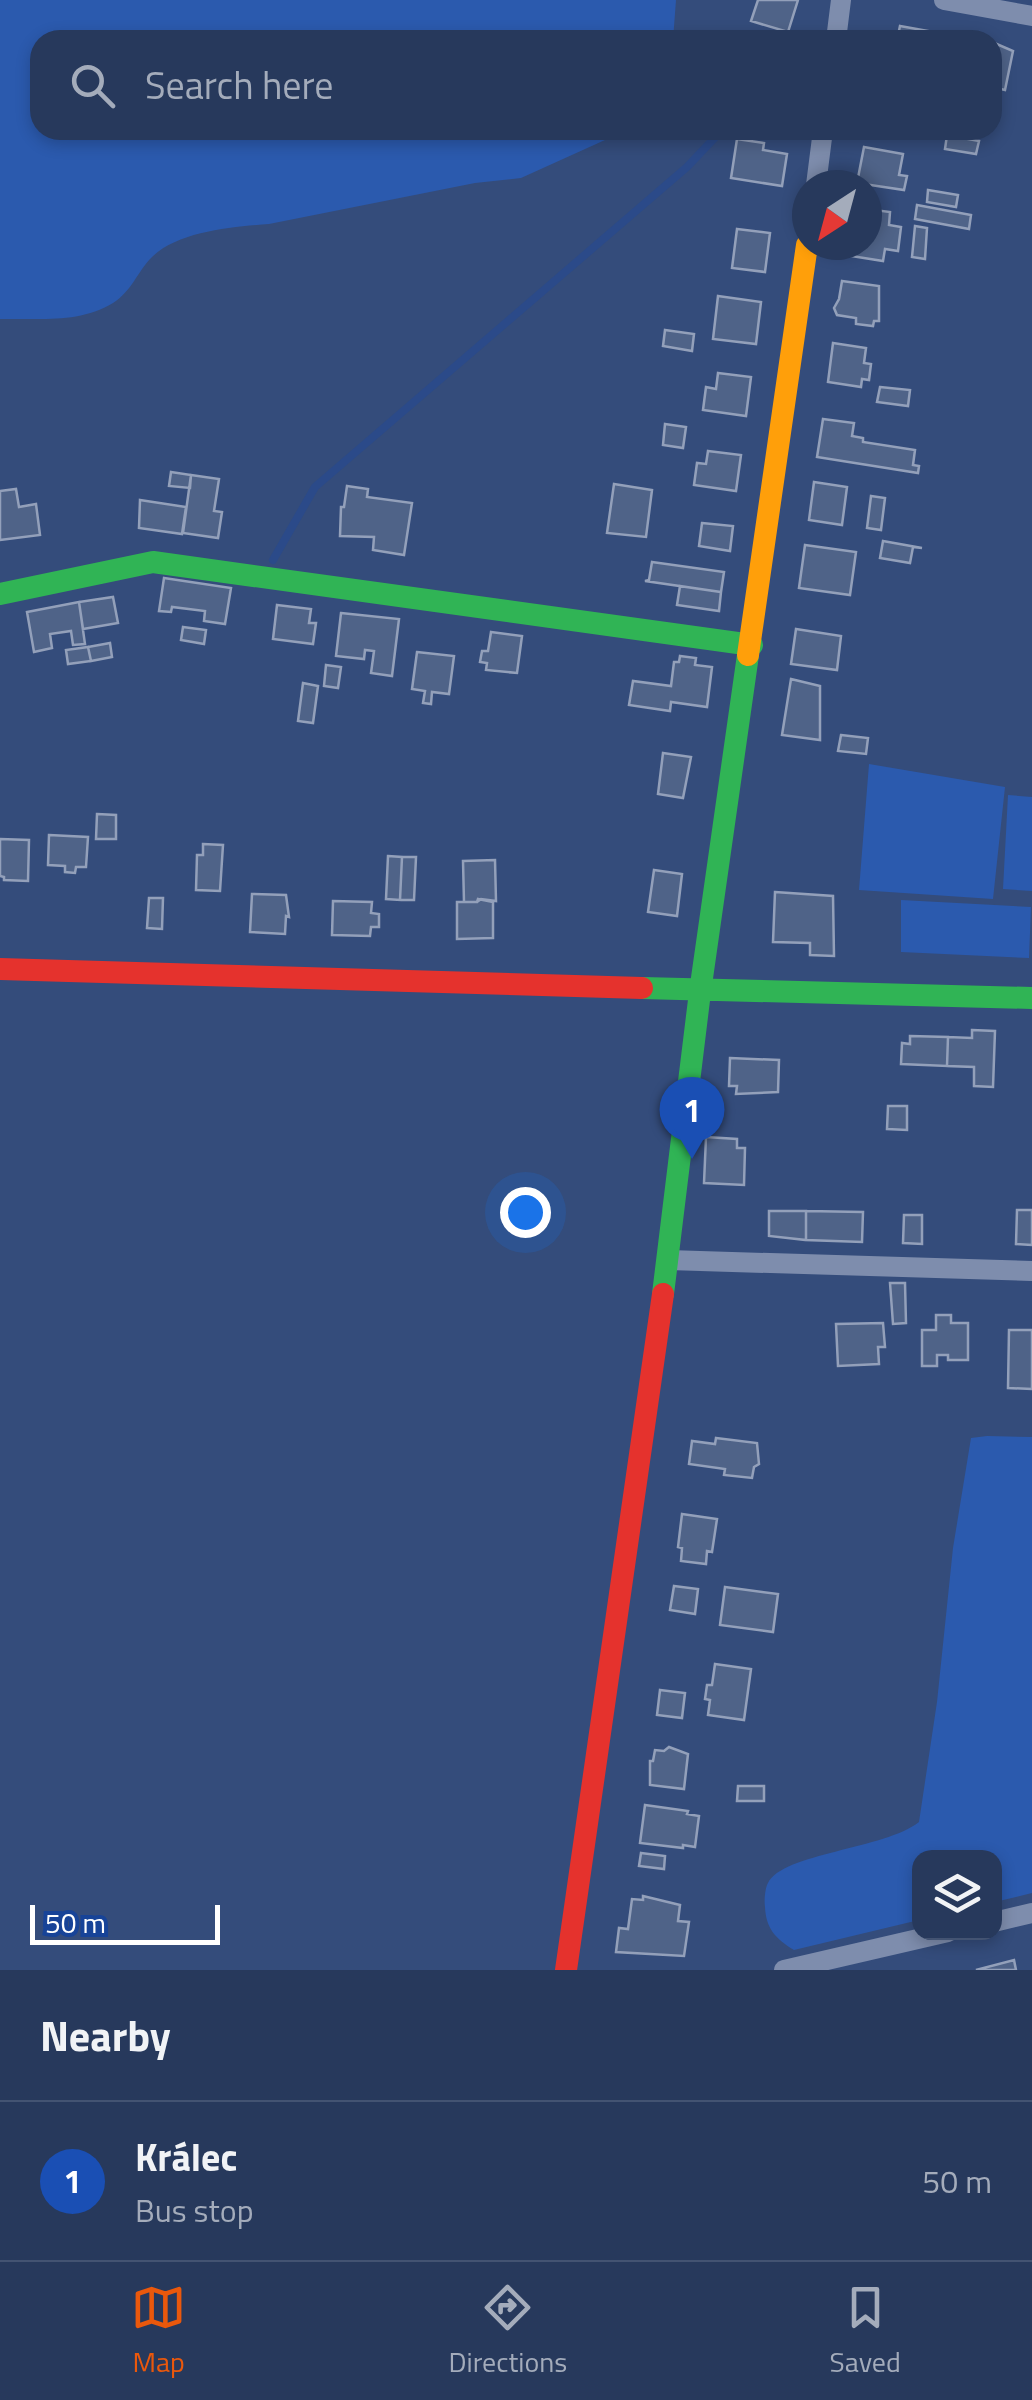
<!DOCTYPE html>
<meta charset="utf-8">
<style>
body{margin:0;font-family:"Titillium Web",sans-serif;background:#334465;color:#f1f3f6}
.controls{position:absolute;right:30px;bottom:30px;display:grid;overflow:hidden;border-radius:20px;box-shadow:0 5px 15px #0003}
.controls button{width:90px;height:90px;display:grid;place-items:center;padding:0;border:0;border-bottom:2px solid #435372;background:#27395c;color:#f1f3f6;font:50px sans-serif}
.compass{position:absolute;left:792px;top:170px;width:90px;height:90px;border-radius:50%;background:#27395c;box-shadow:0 5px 15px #0003;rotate:216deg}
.scale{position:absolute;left:30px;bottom:25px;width:190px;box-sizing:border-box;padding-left:10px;border:5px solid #fff;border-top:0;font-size:28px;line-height:35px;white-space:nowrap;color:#fff;-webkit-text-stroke:8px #174398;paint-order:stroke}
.you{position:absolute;left:525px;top:1212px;width:35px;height:35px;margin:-25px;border:8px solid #fff;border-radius:50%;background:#1a73e8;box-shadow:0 0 0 15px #1a73e833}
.badge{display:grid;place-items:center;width:65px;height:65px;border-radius:50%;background:#ea580c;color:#fff;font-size:32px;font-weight:700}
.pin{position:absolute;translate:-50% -82px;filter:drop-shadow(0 2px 5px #0008)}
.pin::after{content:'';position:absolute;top:52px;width:35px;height:30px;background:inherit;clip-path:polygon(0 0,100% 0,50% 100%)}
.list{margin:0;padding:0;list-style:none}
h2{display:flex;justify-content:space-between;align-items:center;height:130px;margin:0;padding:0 40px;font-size:42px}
h2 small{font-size:32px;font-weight:400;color:#a4acbb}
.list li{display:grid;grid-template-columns:65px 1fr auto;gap:30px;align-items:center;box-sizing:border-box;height:160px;padding:0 40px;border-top:2px solid #435372}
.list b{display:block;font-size:38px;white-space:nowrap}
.list p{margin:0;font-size:32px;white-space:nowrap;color:#a4acbb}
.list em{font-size:32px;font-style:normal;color:#a4acbb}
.icon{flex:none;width:55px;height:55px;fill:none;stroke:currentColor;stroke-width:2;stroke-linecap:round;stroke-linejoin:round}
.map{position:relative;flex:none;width:1032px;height:1970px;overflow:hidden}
.search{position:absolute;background:#27395c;box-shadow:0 5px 15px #0003;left:30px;right:30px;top:30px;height:110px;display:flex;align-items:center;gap:25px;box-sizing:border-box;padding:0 35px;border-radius:30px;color:#a4acbb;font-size:38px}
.sheet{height:290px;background:#27395c}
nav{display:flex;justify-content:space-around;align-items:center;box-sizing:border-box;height:140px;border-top:2px solid #435372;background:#27395c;font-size:28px;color:#a4acbb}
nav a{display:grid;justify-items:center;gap:5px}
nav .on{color:#ea580c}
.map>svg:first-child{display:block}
.green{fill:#2b5aae}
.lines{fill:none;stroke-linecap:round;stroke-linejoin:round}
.stream{stroke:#2b4a89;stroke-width:8}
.building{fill:#4f6388;stroke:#93a0ba;stroke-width:2.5}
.street{stroke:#7e8dad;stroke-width:20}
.fast{stroke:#30b455;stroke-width:22}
.slow{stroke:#ff9f0a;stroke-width:22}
.jam{stroke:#e5322d;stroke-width:22}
</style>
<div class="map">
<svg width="1032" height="1970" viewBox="0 0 1032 1970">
<rect width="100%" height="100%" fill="#344c7b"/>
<!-- green -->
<path class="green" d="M0,0h676l-3,40h-633v90h579l-14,10 -84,38 -46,5 -206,41c-36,3 -90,7 -117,33 -15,15 -20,34 -39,46 -34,21 -76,15 -113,16z
M869,764l136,23 -12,112 -134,-9z
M1008,795l24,2v94l-29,-2z
M901,900l130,7 -2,51 -128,-6z
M987,1436l45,1v456l-37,9 -1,-44h-74l-1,62 -125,30c-18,-11 -28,-21 -29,-43 -1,-6 0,-19 3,-24 15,-30 117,-34 151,-61l18,-120 16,-154 18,-110z"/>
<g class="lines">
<!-- stream -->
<path class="stream" d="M273,560l42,-73 372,-320 35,-37"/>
</g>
<!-- building -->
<path class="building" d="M758,0h40l-10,32 -37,-11z
M900,26l39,7 8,2 -1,5h-49z
M992,42l21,9 -8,39 -13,-3z
M947,135l32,6 -3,13 -31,-5z
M737,139l27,4 -1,7 24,4 -5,32 -51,-8z
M864,147l39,7 -4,21 8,1 -3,14 -47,-7z
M928,190l30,5 -2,12 -29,-5z
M917,205l54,10 -2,14 -54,-10z
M867,209l23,3 -1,13 12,2 -3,24 -13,-2 -2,12 -38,-6 2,-10h20z
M915,226l12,2 -2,31 -13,-2z
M737,229l33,4 -5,39 -33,-4z
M842,281l37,5v35h-5l-1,5 -17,-2v-6l-19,-3 -3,-7 5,-9z
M718,296l43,6 -5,42 -43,-5z
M665,330l29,4 -2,17 -29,-5z
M833,343l33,5 -2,15 7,1 -2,16 -7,-1 -1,8 -33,-5z
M718,373l33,4 -5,39 -43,-6 3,-23 10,2z
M880,387l30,3 -2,16 -31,-4z
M823,419l31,4 -2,13 11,2v4l52,8 -2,15 6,1 -1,7 -101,-16z
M665,424l21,3 -3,21 -20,-3z
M708,451l33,4 -5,36 -42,-6 3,-22 9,1z
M171,472l20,3 -1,13 -21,-2z
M191,475l28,4 -5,32 8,1 -4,26 -35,-5z
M814,482l33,5 -5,38 -33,-5z
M614,484l38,6 -6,47 -39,-4z
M347,486l21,3 -1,8 45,6 -8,52 -31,-5 1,-13 -34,-1 1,-29h3z
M16,489l3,18 17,-3 4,31 -40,5v-49z
M871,496l14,2 -4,32 -14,-2z
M140,500l46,7 -4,27 -43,-6z
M702,523l31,3 -3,25 -31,-5z
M883,541l39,7 -9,-1 -3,16 -30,-5z
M805,545l51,7 -6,43 -51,-7z
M652,562l72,10 -3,20 -76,-11 4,-1z
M164,578l67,10 -6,36 -21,-3 1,-10 -33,-4 -1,5 -12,-1z
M680,586l41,6 -2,19 -42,-6z
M113,597l5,26 -35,6 -4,-27z
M79,602l6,42 -12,1 -2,-14 -21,3 2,14 -18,4 -7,-40z
M277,605l34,4 -2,14h7l-3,21 -40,-5z
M341,613l58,6 -7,57 -21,-3 3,-22 -9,-1 -1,9 -28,-3z
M183,627l23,3 -2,14 -23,-4z
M796,629l45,7 -4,34 -46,-6z
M491,632l31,4 -5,37 -31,-3 1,-7 -7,-1 2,-11h6z
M110,643l2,14 -21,4 -3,-14z
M88,647l3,14 -23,3 -2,-14z
M417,652l37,4 -5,38 -17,-2 -1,12 -8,-1 2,-12 -13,-2z
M680,656l16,2 -1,7 17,2 -5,40 -36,-5 -1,9 -41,-6 4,-24 38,5 3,-24h5z
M326,665l15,2 -3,21 -14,-2z
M791,679l29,7v54l-38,-5z
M303,683l15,3 -5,37 -15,-2z
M841,735l27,3 -2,16 -28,-3z
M663,753l28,4 -8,41 -25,-4z
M97,814l19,1v24h-20z
M49,835l39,2 -2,30h-10l-1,6 -10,-1v-6l-17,-1z
M0,839l29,1 -1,41 -24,-1v-3l-4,-1z
M203,844l20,1 -3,46 -24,-1 1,-35h6z
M388,856l14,1 -2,43 -14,-1z
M402,857h14l-2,43h-14z
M495,860l1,41 -15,-2 -4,3h-13l-1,-41z
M654,870l28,4 -5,42 -29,-4z
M775,892l58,4 1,60 -24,-1v-12l-37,-1z
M252,894l34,1 3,22 -3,-1 -1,18 -35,-2z
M149,898h14l-1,31 -15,-1z
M478,899l15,3v36l-36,1v-37h20z
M333,901l39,1 -1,11 8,1v13h-8l-1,9 -38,-1z
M972,1030l23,1 -2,56 -19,-1v-19l-27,-1 1,-29 24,1z
M910,1036l38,1 -1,29 -46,-2 1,-21 8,1z
M730,1058l49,2 -1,32 -42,2 1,-8h-8z
M888,1106h19v24l-20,-1z
M706,1137l31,2v9h8l-1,37 -40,-2z
M1017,1210h15v35l-16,-1z
M769,1211h37v29l-37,-4z
M806,1211l57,1 -1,30 -56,-2z
M904,1215h18v29l-19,-1z
M890,1283h15l1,40 -13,1z
M936,1315h15v8h17v37h-20v-5h-11v11h-15v-36h14z
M883,1323l2,24h-7l1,17 -41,2 -2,-42z
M1009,1330h23v59l-24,-1z
M716,1438l41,5 2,21 -5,3 -2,11 -28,-3 1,-6 -36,-5 3,-23 23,3z
M682,1514l35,5 -5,33 -5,-1 -1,13 -25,-3 1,-13 -4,-1z
M674,1586l24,3 -3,25 -25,-4z
M725,1587l53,7 -5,38 -53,-7z
M715,1664l36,5 -7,51 -36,-5 2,-15 -5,-1 2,-14h5z
M660,1690l25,3 -3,25 -25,-3z
M669,1747l19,7 -4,35 -34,-4v-24h3l2,-11 9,1z
M738,1786h26v15h-27z
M645,1805l43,6 -1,3 12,2 -4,31 -12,-2v3l-43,-5z
M641,1853l24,3 -1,13 -25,-3z
M643,1896l37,9 -2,16 11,1 -5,34 -68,-4 3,-24 9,1 4,-30 11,1z
M1014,1960l2,10h-40z"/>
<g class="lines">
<!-- street -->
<path class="street" d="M944,0l88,16
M836,40l5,-40
M816,185l7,-55
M668,1260l364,11
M994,1922l38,-9
M784,1970l164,-38"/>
<!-- fast -->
<path class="fast" d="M0,594l153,-32 599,83
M642,988l390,10
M663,1294l37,-302 48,-337"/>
<!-- slow -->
<path class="slow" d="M748,655l59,-410"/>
<!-- jam -->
<path class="jam" d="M0,969l642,19
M566,1970l97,-676"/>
</g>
</svg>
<div class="controls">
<button><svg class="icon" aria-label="layers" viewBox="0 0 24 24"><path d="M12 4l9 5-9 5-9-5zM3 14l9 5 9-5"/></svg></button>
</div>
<svg class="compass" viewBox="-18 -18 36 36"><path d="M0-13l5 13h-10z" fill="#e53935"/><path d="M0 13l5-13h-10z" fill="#a4acbb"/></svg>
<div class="scale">50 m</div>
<div class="you"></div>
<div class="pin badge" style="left:692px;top:1159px;background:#1a4fb4">1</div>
<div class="search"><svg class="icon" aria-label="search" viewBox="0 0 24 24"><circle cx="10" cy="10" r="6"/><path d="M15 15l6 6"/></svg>Search here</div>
</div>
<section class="sheet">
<h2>Nearby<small></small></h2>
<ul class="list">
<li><span class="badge" style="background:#1a4fb4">1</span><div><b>Králec</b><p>Bus stop</p></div><em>50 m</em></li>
</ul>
</section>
<nav>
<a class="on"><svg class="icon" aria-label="map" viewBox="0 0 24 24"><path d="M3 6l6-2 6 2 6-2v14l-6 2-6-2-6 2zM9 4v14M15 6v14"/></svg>Map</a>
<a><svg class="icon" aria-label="directions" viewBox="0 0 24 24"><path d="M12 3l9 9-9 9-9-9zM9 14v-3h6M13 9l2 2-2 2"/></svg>Directions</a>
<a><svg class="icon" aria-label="saved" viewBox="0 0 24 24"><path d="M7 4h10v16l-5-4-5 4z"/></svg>Saved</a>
</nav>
